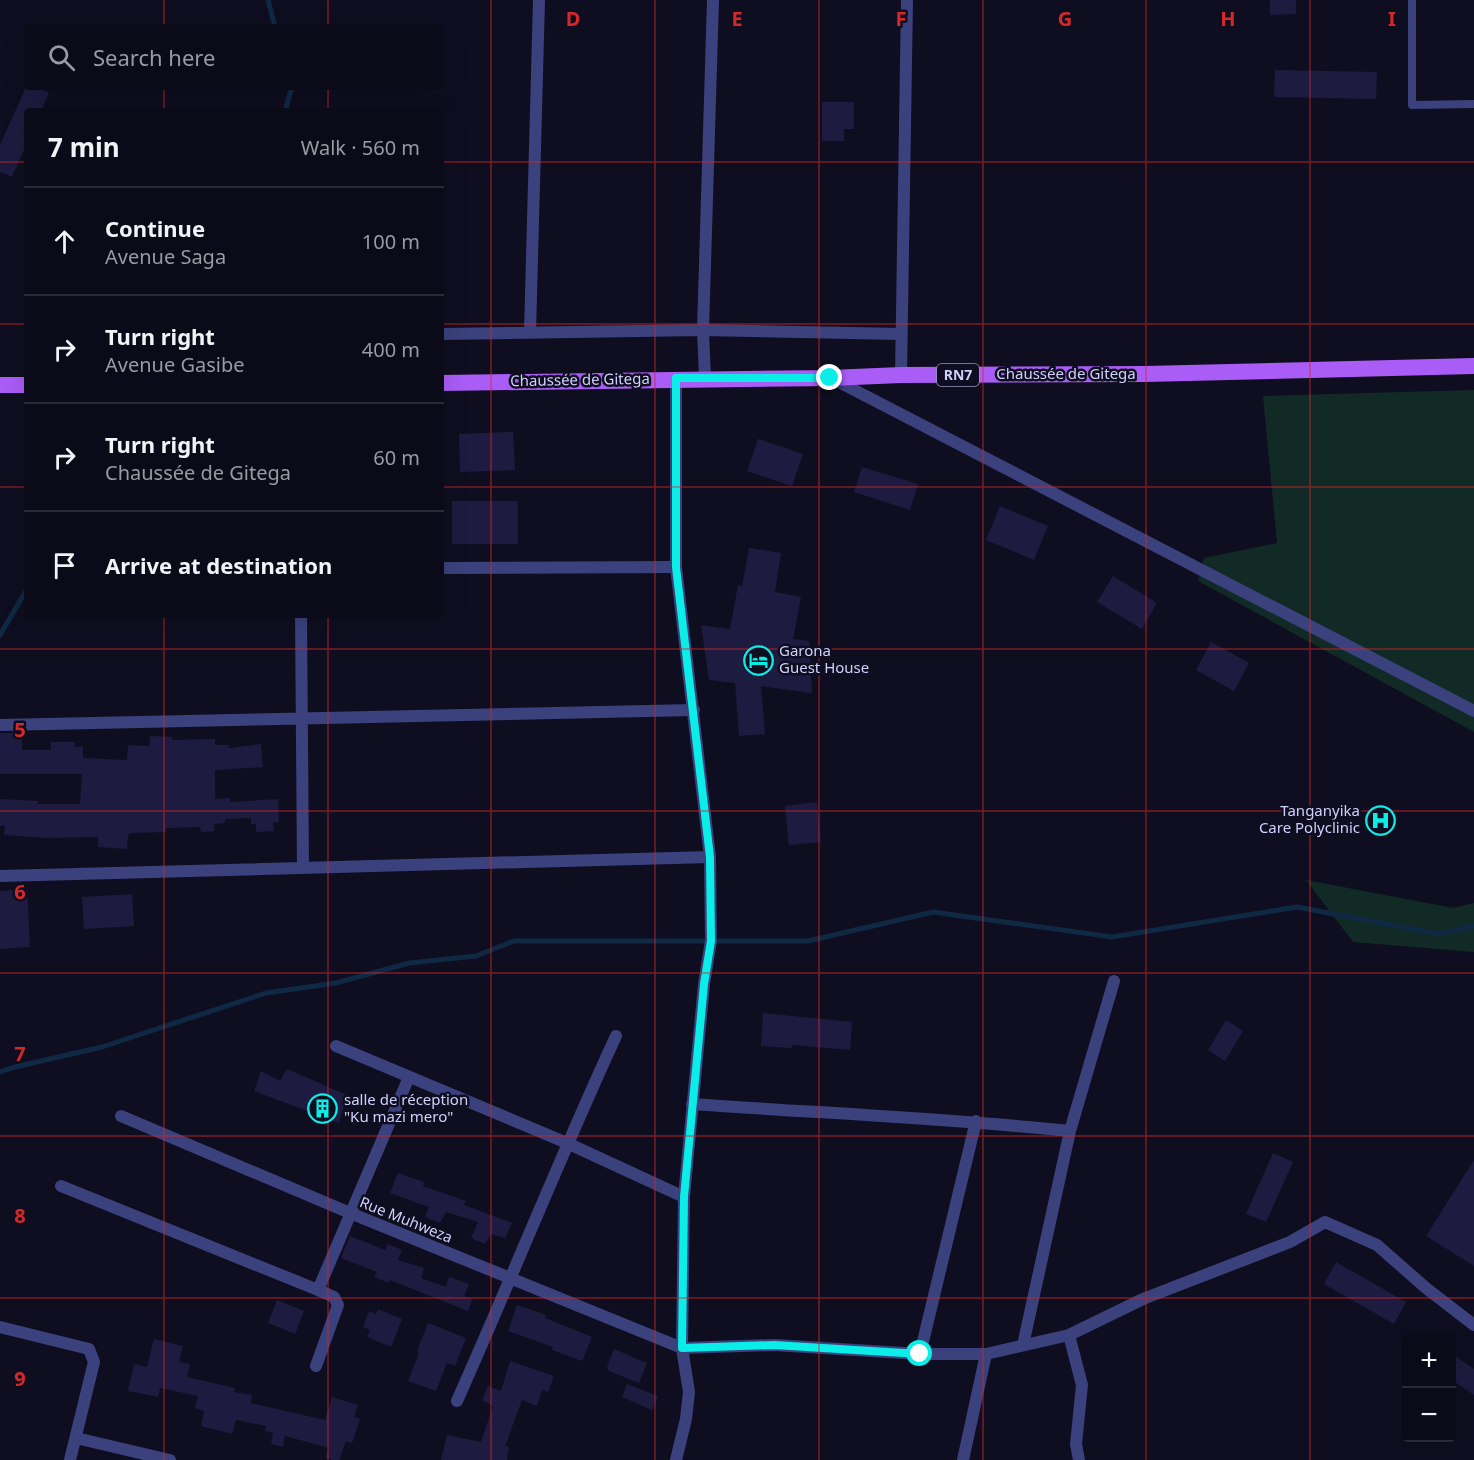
<!DOCTYPE html>
<meta charset="utf-8">
<style>
body{margin:0;font-family:"Noto Sans",sans-serif;background:#191825;color:#f1f3f6}
.controls{position:absolute;right:18px;bottom:18px;display:grid;overflow:hidden;border-radius:6px;box-shadow:0 6px 24px #0002}
.controls button{width:54px;height:54px;display:grid;place-items:center;padding:0;border:0;border-bottom:2px solid #2b2b37;background:#0b0a18;color:#f1f3f6;font:30px sans-serif}
.stop{position:absolute;width:18px;height:18px;margin:-14px;border:4px solid #0bede7;border-radius:50%;background:#fff}
.stop.end{background:#0bede7;border-color:#fff;box-shadow:0 2px 6px #0008}
.list{margin:0;padding:0;list-style:none}
h2{display:flex;justify-content:space-between;align-items:center;height:78px;margin:0;padding:0 24px;font-size:26px}
h2 small{font-size:20px;font-weight:400;color:#9a9aa2}
.list li{display:grid;grid-template-columns:39px 1fr auto;gap:18px;align-items:center;box-sizing:border-box;height:108px;padding:0 24px;border-top:2px solid #2b2b37}
.list b{display:block;font-size:22px;white-space:nowrap}
.list p{margin:0;font-size:20px;white-space:nowrap;color:#9a9aa2}
.list em{font-size:20px;font-style:normal;color:#9a9aa2}
.icon{flex:none;width:33px;height:33px;fill:none;stroke:currentColor;stroke-width:2;stroke-linecap:round;stroke-linejoin:round}
.map{position:relative;flex:none;width:1474px;height:1460px;overflow:hidden}
.search{position:absolute;background:#0b0a18;box-shadow:0 6px 24px #0002;left:24px;top:24px;width:420px;height:66px;display:flex;align-items:center;gap:15px;box-sizing:border-box;padding:0 21px;border-radius:6px;color:#9a9aa2;font-size:22px}
.panel{position:absolute;background:#0b0a18;box-shadow:0 6px 24px #0002;left:24px;top:108px;width:420px;height:510px;border-radius:6px}
.map>svg:first-child{display:block}
.green{fill:#112a26}
.lines{fill:none;stroke-linecap:round;stroke-linejoin:round}
.stream{stroke:#0f2944;stroke-width:5}
.building{fill:#1e1b40}
.service{stroke:#3b417d;stroke-width:8}
.minor{stroke:#3b417d;stroke-width:12}
.tertiary{stroke:#3b417d;stroke-width:12}
.primary{stroke:#aa5cf7;stroke-width:16}
.route{stroke:#0bede7;stroke-width:8}
.grid{fill:none;stroke:#d62828;stroke-width:1.5;stroke-opacity:0.55}
.labels{text-anchor:middle;stroke-width:5;stroke-linejoin:round;paint-order:stroke}
.shield{fill:#0f0e20;stroke:#9696bb;stroke-width:1.5}
.shield-label{font-size:14px;font-weight:bold;fill:#d0d0fd}
.street-label{font-size:15px;fill:#d0d0fd;stroke:#0f0e20}
.poi-label{font-size:15px;fill:#d0d0fd;stroke:#0f0e20;text-anchor:start}
.grid-label{font-size:20px;text-anchor:middle;font-weight:bold;fill:#d62828;stroke:#0f0e20;stroke-width:5;stroke-linejoin:round;paint-order:stroke}
</style>
<div class="map">
<svg width="1474" height="1460" viewBox="0 0 1474 1460">
<rect width="100%" height="100%" fill="#0f0e20"/>
<!-- green -->
<path class="green" d="M1474,390v342l-276,-151 6,-23 73,-15 -14,-147z
M1306,880l147,28 21,-5v49l-121,-10z"/>
<g class="lines">
<!-- stream -->
<path class="stream" d="M268,0l7,27
M285,111l7,-24
M0,635l27,-46
M0,1072l15,-5 87,-20 164,-54 70,-10 73,-20 67,-7 38,-15h294l125,-29 179,25 185,-30 142,27 35,-8"/>
</g>
<!-- building -->
<path class="building" d="M1270,0h26v14l-26,1z
M1275,70l102,2 -1,27 -102,-2z
M27,85v2h9l13,6 -8,18h-14v32l-15,34 -12,-5v-27z
M822,102h32v27h-10v12h-22z
M513,432l2,38 -55,2 -1,-38z
M758,439l45,15 -11,32 -45,-15z
M862,467l56,17 -8,26 -56,-18z
M452,501h66v43h-66z
M1000,506l48,20 -14,34 -48,-20z
M749,548l32,5 -6,39 26,5 -8,42 16,2 3,52 -51,-7 4,48 -26,2 -4,-53 -26,-3 -8,-55 29,4 8,-44 4,1z
M1113,576l44,27 -15,26 -45,-27z
M1211,642l38,21 -15,28 -38,-21z
M0,733h22v17h29v-8h24v5h8v11l44,2 1,-15 21,1 1,-10 22,1v3l43,-1v6h14v3l32,-4 2,23 -48,3v29l15,-1v4l48,-3 1,23h-6l1,9 -18,1v-8h-5v-6l-26,1v4l-11,1v7l-13,1 -1,-5 -34,1v4l-35,1 -3,2 -1,14 -29,-2v-10l-53,1 -41,-3 1,-9h-5v-27l38,2v3h42l2,-30h-82z
M817,802l4,40 -32,3 -4,-39z
M27,889l3,58 -30,2v-58z
M132,894l2,32 -50,3 -2,-32z
M763,1013l89,9 -2,28 -58,-5v3l-31,-2z
M1226,1020l17,11 -18,30 -17,-11z
M287,1069l60,26 -8,28 -85,-32 7,-20 19,10z
M1273,1153l20,9 -27,60 -20,-8z
M1474,1160v106l-48,-30z
M398,1173l26,9 -1,4 43,15 -2,4 48,18 -7,15 -14,-4 -6,10 -14,-6 7,-16 -32,-10 -6,11 -15,-6 4,-10 -39,-14z
M350,1236l35,14 3,-6 14,6 -4,10 26,8 -3,10 25,9 3,-10 20,7 -5,12 8,3 -4,12 -78,-31 -1,3 -15,-6 3,-5 -36,-14z
M1336,1262l70,40 -12,22 -70,-40z
M277,1300l27,11 -9,23 -27,-11z
M517,1305l29,10 -1,3 47,19 -10,24 -30,-11 1,-3 -45,-16z
M378,1309l24,10 -11,28 -24,-10 3,-7 -7,-3 6,-16 7,3z
M428,1323l38,15 -11,28 -8,-3 -11,28 -28,-10 11,-28 -2,-2z
M154,1339l29,7 -4,16 11,2 -3,13 48,11 -1,4 18,3 -1,8 74,17 7,-23 26,8 -4,12 6,2 -8,24 -6,-2 -7,19h-7l-7,-3 4,-9 -18,-5 -26,-7 -2,11 -12,-3 2,-11 -8,-2 1,-5 -30,-6 -4,14 -31,-8 3,-15 -9,-3 3,-12 -38,-8 -2,9 -30,-6 6,-27 13,3z
M614,1349l33,14 -8,20 -30,-12 -2,-4z
M1452,1354l22,15v26l-22,-15z
M510,1361l44,15 -6,16 -6,-2 -5,16 -15,-6 -17,46 4,1 -2,13h-66l6,-25 34,7 12,-36 -11,-6 6,-14 13,5z
M627,1384l31,12 -6,14 -30,-13z"/>
<g class="lines">
<!-- service -->
<path class="service" d="M1412,0v105l62,-1"/>
<!-- minor -->
<path class="minor" d="M530,332l9,-332
M441,334l262,-4 198,4
M901,375l6,-375
M705,378l-2,-48 10,-330
M831,378l643,333
M441,568l235,-1
M301,615l2,253
M0,725l694,-15
M0,876l710,-19
M336,1046l231,97 117,54
M692,1104c126,9 253,14 378,27
M121,1116l229,97 332,135 92,-3 146,9h66l83,-19 74,-36 147,-57 35,-20 52,23 49,43 48,37
M61,1186l257,104 91,-213
M0,1327l89,22 5,13 -24,98
M1069,1335l13,50 -6,59 3,16
M1023,1345l47,-214 44,-150
M920,1354l56,-233
M316,1366l22,-61 -4,-8 -16,-7
M457,1401c54,-121 103,-244 159,-365
M76,1438l94,22
M963,1460l23,-106"/>
<!-- tertiary -->
<path class="tertiary" d="M676,1460l10,-41 3,-27 -7,-44 2,-151 20,-213 7,-43 -1,-84 -34,-290v-189"/>
<!-- primary -->
<path class="primary" d="M441,383l389,-5 71,-3 244,-1 329,-8
M0,385h27"/>
</g>
<g class="lines">
<!-- route -->
<path class="route" d="M830,378h-154v189l34,290 1,84 -7,43 -20,213 -2,151 92,-3 146,9"/>
</g>
<!-- grid -->
<path class="grid" d="M164,0v27M328,0v27M491,0v1460M655,0v1460M819,0v1460M983,0v1460M1146,0v1460M1310,0v1460M164,87v24M328,87v24M0,162h27M441,162h1033M0,324h27M441,324h1033M0,487h27M441,487h1033M164,615v845M328,615v845M0,649h1474M0,811h1474M0,973h1474M0,1136h1474M0,1298h1474"/>
<!-- icons -->
<defs>
<symbol id="hotel-ring" viewBox="-11 -11 22 22"><circle r="9.5" fill="#0f0e20" stroke="#0bede7" stroke-width="1.5"/><path d="M-6-4.5h1.5V1H6V5H4.5V3h-9V5H-6ZM-4 0a1.8 1.8 0 1 1 3.6 0ZM.5 0V-2.5h3Q6-2.5 6 0Z" fill="#0bede7"/></symbol>
<symbol id="hospital-ring" viewBox="-11 -11 22 22"><circle r="9.5" fill="#0f0e20" stroke="#0bede7" stroke-width="1.5"/><path d="M-5-5h3v3.5h4V-5h3V5h-3V1.5h-4V5h-3Z" fill="#0bede7"/></symbol>
<symbol id="building-ring" viewBox="-11 -11 22 22"><circle r="9.5" fill="#0f0e20" stroke="#0bede7" stroke-width="1.5"/><path d="M-4-6H4V6H1V3H-1V6H-4ZM-2.5-4.3h1.7v1.8h-1.7ZM.8-4.3h1.7v1.8H.8ZM-2.5-1h1.7V.8h-1.7ZM.8-1h1.7V.8H.8Z" fill="#0bede7"/></symbol>
</defs>
<g fill-rule="evenodd">
<use href="#hotel-ring" x="742" y="644" width="33" height="33"/>
<use href="#hospital-ring" x="1364" y="804" width="33" height="33"/>
<use href="#building-ring" x="306" y="1092" width="33" height="33"/>
</g>
<g class="labels">
<!-- shield labels -->
<rect class="shield" x="937" y="364" width="42" height="22" rx="4.5"/>
<g class="shield-label">
<text x="958" y="380">RN7</text>
</g>
<!-- street labels -->
<g class="street-label">
<text x="1066" y="379">Chaussée de Gitega</text>
<text transform="translate(580 380) rotate(-1)" y="5">Chaussée de Gitega</text>
<text transform="translate(406 1220) rotate(22)" y="5">Rue Muhweza</text>
</g>
<!-- poi labels -->
<g class="poi-label">
<text x="779" y="656">Garona<tspan x="779" dy="17">Guest House</tspan></text>
<text x="1360" y="816" text-anchor="end">Tanganyika<tspan x="1360" dy="17">Care Polyclinic</tspan></text>
<text x="344" y="1105">salle de réception<tspan x="344" dy="17">"Ku mazi mero"</tspan></text>
</g>
</g>
<g class="grid-label">
<text x="573" y="26">D</text>
<text x="737" y="26">E</text>
<text x="901" y="26">F</text>
<text x="1065" y="26">G</text>
<text x="1228" y="26">H</text>
<text x="1392" y="26">I</text>
<text x="20" y="737">5</text>
<text x="20" y="899">6</text>
<text x="20" y="1061">7</text>
<text x="20" y="1223">8</text>
<text x="20" y="1386">9</text>
</g>
</svg>
<div class="controls">
<button>+</button>
<button>−</button>
</div>
<div class="stop" style="left:920px;top:1354px"></div>
<div class="stop end" style="left:830px;top:378px"></div>
<div class="search"><svg class="icon" aria-label="search" viewBox="0 0 24 24"><circle cx="10" cy="10" r="6"/><path d="M15 15l6 6"/></svg>Search here</div>
<section class="panel">
<h2>7 min<small>Walk · 560 m</small></h2>
<ul class="list">
<li><svg class="icon" aria-label="ahead" viewBox="0 0 24 24"><path d="M12 20V5M6 11l6-6 6 6"/></svg><div><b>Continue</b><p>Avenue Saga</p></div><em>100 m</em></li>
<li><svg class="icon" aria-label="right" viewBox="0 0 24 24"><path d="M7 20v-9h11M14 6l5 5-5 5"/></svg><div><b>Turn right</b><p>Avenue Gasibe</p></div><em>400 m</em></li>
<li><svg class="icon" aria-label="right" viewBox="0 0 24 24"><path d="M7 20v-9h11M14 6l5 5-5 5"/></svg><div><b>Turn right</b><p>Chaussée de Gitega</p></div><em>60 m</em></li>
<li><svg class="icon" aria-label="arrive" viewBox="0 0 24 24"><path d="M6 21V4h12l-3 4 3 4H6"/></svg><div><b>Arrive at destination</b></div></li>
</ul>
</section>
</div>
